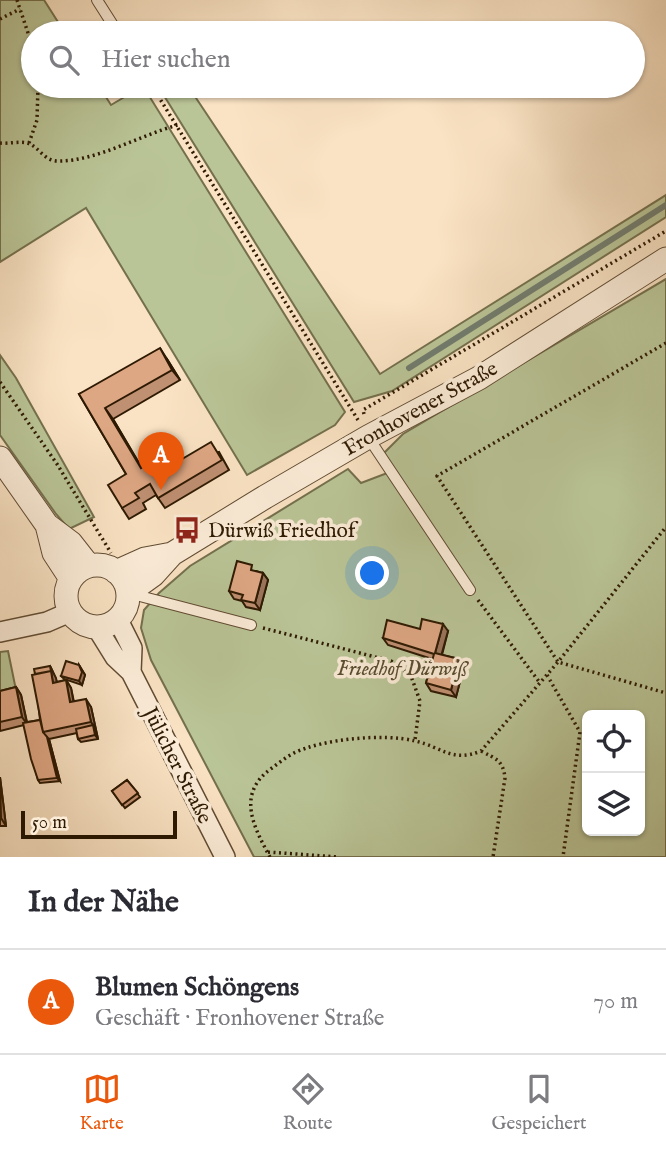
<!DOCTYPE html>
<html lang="de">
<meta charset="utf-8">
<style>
body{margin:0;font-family:"IM FELL English",serif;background:#f2f2f3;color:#2b2b33}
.controls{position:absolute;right:21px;bottom:21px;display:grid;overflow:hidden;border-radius:10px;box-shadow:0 2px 5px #0004}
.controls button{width:63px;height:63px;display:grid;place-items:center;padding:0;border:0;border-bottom:2px solid #e1e1e2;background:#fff;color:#2b2b33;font:35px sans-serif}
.scale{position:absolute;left:21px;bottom:18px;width:156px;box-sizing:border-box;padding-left:7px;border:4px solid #2e1a03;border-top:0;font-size:19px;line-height:24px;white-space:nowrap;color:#2e1a03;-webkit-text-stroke:5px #fcedd9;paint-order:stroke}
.you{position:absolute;left:373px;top:574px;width:24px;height:24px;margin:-18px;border:5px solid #fff;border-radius:50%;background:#1a73e8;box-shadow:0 0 0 10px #1a73e833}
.badge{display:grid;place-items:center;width:46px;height:46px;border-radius:50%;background:#ea580c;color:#fff;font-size:23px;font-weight:700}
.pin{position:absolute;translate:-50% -58px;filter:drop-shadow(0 2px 4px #0008)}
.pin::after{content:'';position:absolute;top:37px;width:24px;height:21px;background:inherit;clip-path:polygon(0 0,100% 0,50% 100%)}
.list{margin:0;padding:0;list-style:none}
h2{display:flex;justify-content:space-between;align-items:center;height:91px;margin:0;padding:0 28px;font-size:30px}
h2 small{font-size:23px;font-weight:400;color:#7c7c81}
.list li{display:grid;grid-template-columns:46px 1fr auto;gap:21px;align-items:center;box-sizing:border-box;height:105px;padding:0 28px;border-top:2px solid #e1e1e2}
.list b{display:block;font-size:26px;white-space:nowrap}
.list p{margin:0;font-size:23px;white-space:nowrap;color:#7c7c81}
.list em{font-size:23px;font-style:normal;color:#7c7c81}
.icon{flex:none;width:38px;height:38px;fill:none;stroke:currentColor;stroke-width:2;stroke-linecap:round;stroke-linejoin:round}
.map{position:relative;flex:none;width:666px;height:857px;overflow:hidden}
.search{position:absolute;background:#fff;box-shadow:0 2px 5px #0004;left:21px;right:21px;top:21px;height:77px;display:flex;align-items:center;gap:18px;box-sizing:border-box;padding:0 24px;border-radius:38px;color:#7c7c81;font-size:26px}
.sheet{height:196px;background:#fff}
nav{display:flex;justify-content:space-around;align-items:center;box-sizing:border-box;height:98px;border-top:2px solid #e1e1e2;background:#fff;font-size:19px;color:#7c7c81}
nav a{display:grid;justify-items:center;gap:4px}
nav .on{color:#ea580c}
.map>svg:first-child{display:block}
.green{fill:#bac597;stroke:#74704d;stroke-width:2;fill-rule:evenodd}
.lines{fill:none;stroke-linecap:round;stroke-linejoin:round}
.stream{stroke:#717c6e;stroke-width:6}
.service-casing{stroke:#614c33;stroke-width:12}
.minor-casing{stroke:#614c33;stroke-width:22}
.tertiary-casing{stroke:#614c33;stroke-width:25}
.path{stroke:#2e1a03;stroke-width:3.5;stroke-dasharray:2 3.5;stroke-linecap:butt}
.service{stroke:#fcedd9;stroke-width:10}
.minor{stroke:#fcedd9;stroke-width:19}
.tertiary{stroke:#fcedd9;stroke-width:23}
.wall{fill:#bf9072;stroke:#2e1a03;stroke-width:2}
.shaded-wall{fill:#9b755c;stroke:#2e1a03;stroke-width:2}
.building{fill:#dea784;stroke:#2e1a03;stroke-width:2}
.labels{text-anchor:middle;stroke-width:7;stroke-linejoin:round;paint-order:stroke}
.street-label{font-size:21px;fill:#2e1a03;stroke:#fcedd9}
.poi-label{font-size:21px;fill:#2e1a03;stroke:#fcedd9;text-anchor:start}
.park-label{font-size:21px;font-style:italic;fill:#584d2f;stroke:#fcedd9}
</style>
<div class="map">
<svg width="666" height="857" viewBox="0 0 666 857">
<rect width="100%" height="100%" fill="#fae3c4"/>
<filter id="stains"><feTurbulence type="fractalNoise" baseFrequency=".00286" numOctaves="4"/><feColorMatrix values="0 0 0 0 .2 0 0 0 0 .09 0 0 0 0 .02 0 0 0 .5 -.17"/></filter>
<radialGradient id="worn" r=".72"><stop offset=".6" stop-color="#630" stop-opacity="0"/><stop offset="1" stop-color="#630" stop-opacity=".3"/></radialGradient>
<!-- green -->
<path class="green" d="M0,0h44l21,33h-32v53h66l12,19 32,-19 202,326 -10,13 -88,50 -161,-267 -86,54z
M158,86h30l192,288 286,-179v22l-274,174 -38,11z
M666,279v578h-412l-103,-197 -10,-32 3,-18 15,-17 31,-27 158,-97 13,14 29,-11 -10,-15 23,-23zM587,715h53v116h-53z
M0,355l16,23 78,139 -25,12 -13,-15 -56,-79z
M8,651l8,39 -16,3v-41z"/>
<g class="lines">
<!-- stream -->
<path class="stream" d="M409,368l257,-163"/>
<defs>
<path id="service" d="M97,0l21,33
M368,437l102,153
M132,594l119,31"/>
<path id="minor" d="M118,620l14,28 -1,24
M97,628l18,29 16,15 94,185
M0,632l47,-10 23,-10"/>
<path id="tertiary" d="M0,458l47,67 24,18 18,23
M47,525l7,28 17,26
M66 596a31 31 0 1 1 62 0a31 31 0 1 1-62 0Z
M116,572l29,-13 27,-5
M128,593l25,-18 19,-21 93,-57 103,-60 111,-59 187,-119"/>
</defs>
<!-- service casing -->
<use href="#service" class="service-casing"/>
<!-- minor casing -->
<use href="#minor" class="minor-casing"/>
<!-- tertiary casing -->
<use href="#tertiary" class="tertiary-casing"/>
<!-- path -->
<path class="path" d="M17,0l16,48
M0,19l20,-10
M152,86l206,334
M0,143c8,1 19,-2 27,0 12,3 17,19 32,18 38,0 81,-26 119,-36
M29,143l8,-23 1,-34
M666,343l-229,133 121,186 108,31
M0,382l57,82 54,89
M364,414l-1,-4 303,-179
M478,600l62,83
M263,628l128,33 20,15 9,25 -5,39
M547,675l33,57 -17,125
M481,751c15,8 22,9 24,27l-12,79
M268,852l70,5
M270,857c-17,-31 -34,-64 2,-89 7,-5 14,-11 22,-15 28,-14 91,-20 121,-12 27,6 37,22 66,10l77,-89 108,-135"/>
<!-- service -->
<use href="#service" class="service"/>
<!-- minor -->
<use href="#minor" class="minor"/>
<!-- tertiary -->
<use href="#tertiary" class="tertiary"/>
</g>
<!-- wall -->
<path class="wall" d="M167,359l13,21 -67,39 29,49 35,-6 42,-10 10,18 -64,38 -9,-13 -13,8 3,6 -17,10 -7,-11 4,-34 -47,-80z
M256,571l7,2 5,7 -8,30 -14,-3 -4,-6 -8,-2 -5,-8z
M448,631l-6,24 17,4 5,7 -8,31 -25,-6 -5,-8 6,-24 -44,-14 -5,-7z
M79,665l6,10 -3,10 -18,-6 -3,-3z
M50,666l2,4 5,12 9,-2 5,8 3,14 17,5 7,32 -17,3 -3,-3 -1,-6 -28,6 11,42 -20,2 -2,-3 -14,-55 -24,6v-40l16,-4 5,8 6,27 13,-2 -5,-46z
M0,777l6,49h-6z
M127,780l13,17 -15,11 -13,-17z"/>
<!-- shaded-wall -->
<path class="shaded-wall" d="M160,348l7,11 13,21 -8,-10z
M105,408l8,11 35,60 -7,-11z
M263,573l5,7 -8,30 -5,-7z
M443,624l5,7 -8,29 -5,-7z
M459,659l5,7 -8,31 -5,-7z
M79,665l6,10 -3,10 -3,-4z
M50,666l6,12 2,12 -5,-7z
M66,680l5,8 4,22 -5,-8z
M16,687l5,8 6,29 -5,-7z
M86,699l5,8 7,32 -3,-4 -2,-10 -2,-3z
M47,737l2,2 11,42 -3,-3z
M0,777l6,49 -5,-8z"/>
<!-- building -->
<path class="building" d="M160,348l12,22 -67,38 36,60 28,-17 8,11 34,-20 11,18 -64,38 -8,-14 -15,9 4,5 -17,10 -14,-23 18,-11 -47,-80z
M237,561l15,4 -1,5 12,3 -8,30 -14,-3 2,-5 -14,-4z
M422,619l21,5 -8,29 24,6 -8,31 -25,-7 8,-29 -51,-16 4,-18 33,9z
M66,661l13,4 3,7 -3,9 -18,-5z
M50,666l1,5 -16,3 -1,-5z
M51,671l2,12 13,-3 4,22 16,-3 5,23 -48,10 -11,-57z
M16,687l6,30 -22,5v-31z
M40,720l3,12 4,5 10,41 -19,2 -7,-21 -8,-36z
M93,725l2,10 -17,4 -2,-10z
M127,780l11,13 -16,12 -10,-14z"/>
<!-- icons -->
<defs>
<symbol id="bus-bare" viewBox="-9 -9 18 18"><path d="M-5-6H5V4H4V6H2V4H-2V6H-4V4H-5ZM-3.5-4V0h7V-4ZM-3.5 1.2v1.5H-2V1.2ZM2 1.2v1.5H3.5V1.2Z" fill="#8f2418" stroke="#fcedd9" stroke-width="2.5" paint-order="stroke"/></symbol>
</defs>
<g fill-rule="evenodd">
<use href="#bus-bare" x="168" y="511" width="38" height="38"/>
</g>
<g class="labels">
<!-- street labels -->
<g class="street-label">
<text transform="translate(420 408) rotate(-29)" y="7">Fronhovener Straße</text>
<text transform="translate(178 765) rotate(63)" y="7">Jülicher Straße</text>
</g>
<!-- poi labels -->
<g class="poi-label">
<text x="208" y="537">Dürwiß Friedhof</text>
</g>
<!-- park labels -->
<g class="park-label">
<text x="402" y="675">Friedhof Dürwiß</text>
</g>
</g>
<rect width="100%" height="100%" filter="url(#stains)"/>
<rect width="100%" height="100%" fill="url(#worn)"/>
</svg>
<div class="controls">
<button><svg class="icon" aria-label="locate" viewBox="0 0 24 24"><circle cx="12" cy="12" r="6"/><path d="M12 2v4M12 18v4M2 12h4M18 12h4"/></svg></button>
<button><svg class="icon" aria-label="layers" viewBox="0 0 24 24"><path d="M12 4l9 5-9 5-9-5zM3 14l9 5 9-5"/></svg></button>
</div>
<div class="scale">50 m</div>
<div class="you"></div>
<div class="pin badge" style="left:161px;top:490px">A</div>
<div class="search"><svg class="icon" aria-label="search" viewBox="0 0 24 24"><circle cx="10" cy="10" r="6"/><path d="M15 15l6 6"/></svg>Hier suchen</div>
</div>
<section class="sheet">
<h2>In der Nähe<small></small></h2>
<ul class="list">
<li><span class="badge">A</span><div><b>Blumen Schöngens</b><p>Geschäft · Fronhovener Straße</p></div><em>70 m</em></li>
</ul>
</section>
<nav>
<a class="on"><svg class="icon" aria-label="map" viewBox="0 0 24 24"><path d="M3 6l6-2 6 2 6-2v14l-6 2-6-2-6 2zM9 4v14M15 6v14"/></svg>Karte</a>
<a><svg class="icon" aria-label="directions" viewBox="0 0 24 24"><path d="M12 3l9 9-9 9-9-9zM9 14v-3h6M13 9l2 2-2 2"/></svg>Route</a>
<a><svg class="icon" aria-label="saved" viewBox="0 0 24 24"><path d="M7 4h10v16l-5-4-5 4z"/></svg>Gespeichert</a>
</nav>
